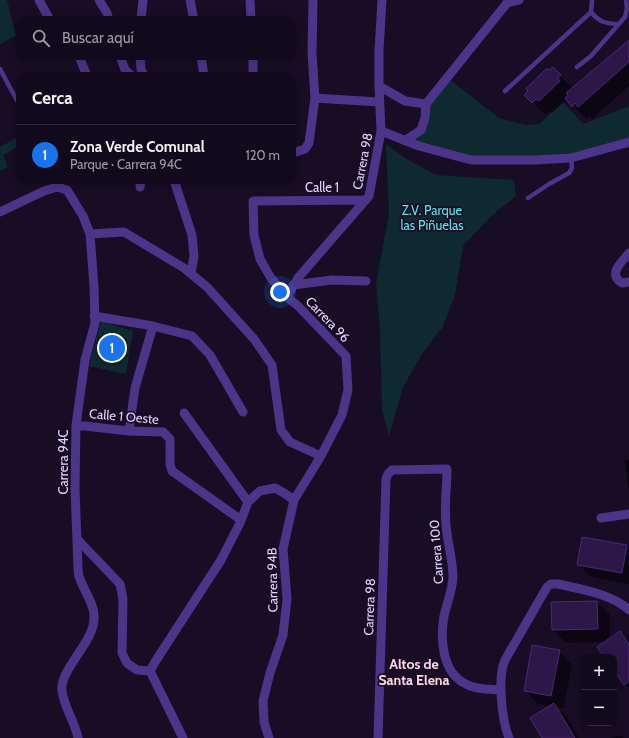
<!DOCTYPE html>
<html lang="es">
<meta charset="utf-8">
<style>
body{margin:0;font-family:Cabin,sans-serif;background:#1a1325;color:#f1f3f6}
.controls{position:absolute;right:12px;bottom:12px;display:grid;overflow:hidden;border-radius:8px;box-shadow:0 2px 10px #0003}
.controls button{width:36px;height:36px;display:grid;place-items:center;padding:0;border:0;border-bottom:1px solid #302b3b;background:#110a1c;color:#f1f3f6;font:20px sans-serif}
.you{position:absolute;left:280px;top:292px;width:14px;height:14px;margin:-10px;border:3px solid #fff;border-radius:50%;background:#1a73e8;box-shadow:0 0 0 6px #1a73e833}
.badge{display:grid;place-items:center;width:26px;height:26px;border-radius:50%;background:#1a73e8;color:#fff;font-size:13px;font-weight:700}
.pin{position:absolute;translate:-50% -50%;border:2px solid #fff;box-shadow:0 1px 4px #0006}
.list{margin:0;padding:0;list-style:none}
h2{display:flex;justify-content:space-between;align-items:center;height:52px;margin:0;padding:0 16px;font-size:17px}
h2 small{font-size:13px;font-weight:400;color:#9c9aa3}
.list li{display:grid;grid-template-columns:26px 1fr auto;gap:12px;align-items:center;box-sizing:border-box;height:60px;padding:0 16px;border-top:1px solid #302b3b}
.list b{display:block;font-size:15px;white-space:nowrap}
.list p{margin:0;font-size:13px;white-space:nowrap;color:#9c9aa3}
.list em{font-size:13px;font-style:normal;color:#9c9aa3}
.icon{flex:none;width:22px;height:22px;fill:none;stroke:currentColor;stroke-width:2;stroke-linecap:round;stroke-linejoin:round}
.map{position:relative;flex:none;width:629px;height:738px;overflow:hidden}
.search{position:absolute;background:#110a1c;box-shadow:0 2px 10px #0003;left:16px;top:16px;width:280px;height:44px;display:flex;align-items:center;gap:10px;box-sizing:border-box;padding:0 14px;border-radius:12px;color:#9c9aa3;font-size:15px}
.panel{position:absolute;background:#110a1c;box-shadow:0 2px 10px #0003;left:16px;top:72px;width:280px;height:112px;border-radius:12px}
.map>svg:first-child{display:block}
.green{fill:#0f2930}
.shadow{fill:#0007}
.building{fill:#2d1748;stroke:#4a2776}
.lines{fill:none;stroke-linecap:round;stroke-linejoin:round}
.service{stroke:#4c3488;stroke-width:4.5}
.minor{stroke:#4c3488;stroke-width:9}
.labels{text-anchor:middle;stroke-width:3.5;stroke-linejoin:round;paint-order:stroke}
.street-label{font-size:13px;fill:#e2d1ff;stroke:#170d25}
.park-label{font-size:13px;fill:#53e9e9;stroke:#170d25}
.neighbourhood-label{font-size:14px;font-weight:bold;fill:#ffd3e4;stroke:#170d25}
</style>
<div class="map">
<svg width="629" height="738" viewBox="0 0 629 738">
<rect width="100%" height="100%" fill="#170d25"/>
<!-- green -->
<path class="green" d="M0,0h7l9,36 -16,8z
M448,78l51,40 28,7 12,-1 24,-22 20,22 46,-18v35l-55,13 -103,5 -63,-19 13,-9 6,-27z
M20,136v10l-17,9 5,12 -8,4v-24z
M386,144l19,14 31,17 78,5 2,16 -24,19 -29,31 -8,49 -13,33 -20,26 -19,33 -14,49 -7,-26 -2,-81 -4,-45 13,-71z
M101,321l32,10 -7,43 -37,-8z"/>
<!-- shadow -->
<path class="shadow" d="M629,41v45l-37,33 -3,-3 -3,3 -19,-20 -15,14 -2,-2 -5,4 -20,-20 28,-27 20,20z
M127,56h7l-2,7 -3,-4z
M625,460h4v28l-1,-1z
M583,538l44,8 2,2v36l-38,-7 -13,-13z
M597,602l13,13v24l10,-7 9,9v48l-15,-20v-12h-9l1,-15 -40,1 -13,-13z
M559,651l13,13 -8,44 -8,-1 11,10 12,21h-36l8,-32 -13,-2 -13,-14z
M621,735l3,3h-14z"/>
<!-- building -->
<path class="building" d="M629,40v22l-51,45 -3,-4 -3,4 -7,-9 3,-3 -2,-2z
M553,67l8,8 -3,3 2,3 -21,20 -3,-2 -4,4 -8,-8 4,-4 -2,-2 21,-21 2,2z
M582,537l45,8 -5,28 -45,-8z
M597,601l1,28 -46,1 -1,-28z
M620,631l9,13v37l-5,4 -10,-14v-14h-10l-7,-10z
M532,645l28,5 -9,46 -27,-5z
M554,703l21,35h-33l-12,-20z"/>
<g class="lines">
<!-- service -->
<path class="service" d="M592,0l-1,12c8,10 15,12 28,12
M577,67l14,-11 34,-39 2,-9 -1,-8
M0,69l20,37
M505,91l86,-79
M58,180l4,8
M528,198l21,-14 20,-11 3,-5 -1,-10"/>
<!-- minor -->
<path class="minor" d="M39,0l11,20
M99,0l8,13 2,7
M190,0l4,20
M250,0l1,20
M141,20l2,-20
M79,56l8,20
M120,56l5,14 7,6
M140,56l1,13 3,7
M201,56l3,20
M253,56v20
M379,86l26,15 21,3
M315,98l64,4
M381,131l38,15 52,14h64l36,-2 58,-16
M406,140l15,-10 4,-12 1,-14 81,-101 12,-3
M292,151l4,1 9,-3 4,-6 6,-45 -3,-45 1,-53
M174,180l18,55 2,21 -3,18
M140,187l1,-7
M0,212l44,-21 13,-4 10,3 16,26 7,18 4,52 1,37 -10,37 -9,65 -1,64 3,78c0,4 0,8 2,12 4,12 14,24 14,37 2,25 -35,53 -32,75 2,16 13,31 16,47
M90,234l34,-2 60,36 23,19 47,52 18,26 9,65 9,12 31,14
M629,253c-7,9 -22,21 -7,30l7,-1
M293,285l39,-5 34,1
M287,297l11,-19 71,-82 12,-65 -2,-45v-35l3,-51
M94,316l59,10 39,10 18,19 33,57
M184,413l64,89
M76,425l53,6 34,1 7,7v25l2,7 69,49
M129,431l6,-43 18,-62
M601,518l28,-4
M78,540l42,44 3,15 -1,54 5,10 10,7 13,1
M150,671l5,-9 66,-102 19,-37 8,-21 12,-11 15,-3 9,5 10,7
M150,671l33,67
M269,738l-5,-16 -1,-21 7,-28 13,-38 4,-36 -4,-50 11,-49 27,-44 21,-41 6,-25 -2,-34 -48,-50 -11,-9 -16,-19 -11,-19 -6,-24 -1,-34 113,-1
M378,738l8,-259 2,-5 4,-4 55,-1c0,18 -3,37 -1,55 1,18 7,35 7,54 -1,13 -6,25 -9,38 -4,23 -2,57 22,68 10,6 24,5 35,6
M509,738c-7,-17 -12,-61 -4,-78l42,-73 4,-3h7c22,5 54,10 71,26"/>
</g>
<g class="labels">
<!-- street labels -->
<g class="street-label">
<text transform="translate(362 161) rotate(-79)" y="5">Carrera 98</text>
<text x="322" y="192">Calle 1</text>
<text transform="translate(328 319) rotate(46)" y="5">Carrera 96</text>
<text transform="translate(124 416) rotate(5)" y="5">Calle 1 Oeste</text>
<text transform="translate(63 462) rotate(-90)" y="5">Carrera 94C</text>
<text transform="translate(436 552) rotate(-94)" y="5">Carrera 100</text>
<text transform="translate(272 580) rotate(-91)" y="5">Carrera 94B</text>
<text transform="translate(369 607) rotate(-88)" y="5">Carrera 98</text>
</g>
<!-- park labels -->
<g class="park-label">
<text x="432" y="215">Z.V. Parque<tspan x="432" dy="15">las Piñuelas</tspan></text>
</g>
<!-- neighbourhood labels -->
<g class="neighbourhood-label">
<text x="414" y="669">Altos de<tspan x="414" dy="16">Santa Elena</tspan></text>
</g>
</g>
</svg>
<div class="controls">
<button>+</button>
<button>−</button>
</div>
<div class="you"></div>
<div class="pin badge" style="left:112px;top:348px">1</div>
<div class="search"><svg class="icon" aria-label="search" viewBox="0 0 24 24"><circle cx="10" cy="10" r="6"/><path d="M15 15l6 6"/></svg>Buscar aquí</div>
<section class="panel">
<h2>Cerca<small></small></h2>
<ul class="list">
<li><span class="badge">1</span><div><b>Zona Verde Comunal</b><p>Parque · Carrera 94C</p></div><em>120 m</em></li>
</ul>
</section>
</div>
